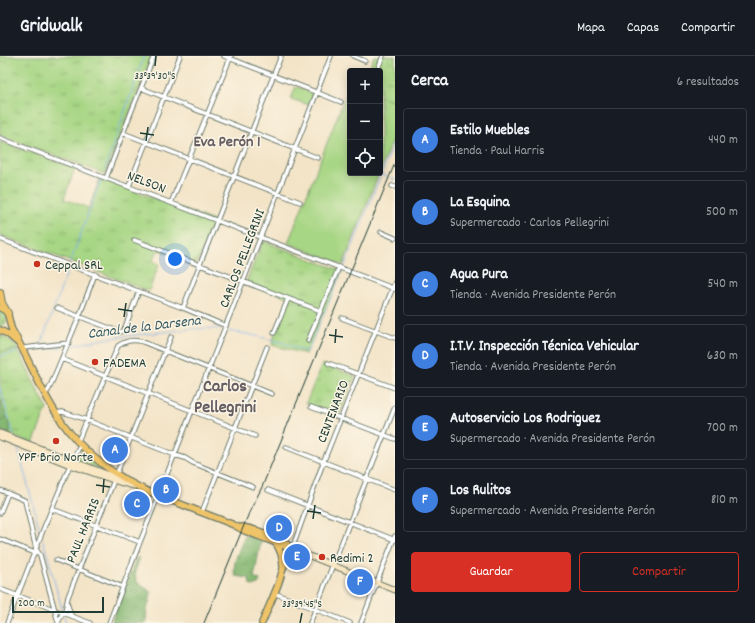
<!DOCTYPE html>
<html lang="es">
<meta charset="utf-8">
<style>
body{margin:0;font-family:Dekko,sans-serif;background:#242831;color:#f1f3f6}
.controls{position:absolute;right:12px;top:12px;display:grid;overflow:hidden;border-radius:4px;box-shadow:0 2px 10px #0003}
.controls button{width:36px;height:36px;display:grid;place-items:center;padding:0;border:0;border-bottom:1px solid #363941;background:#171b24;color:#f1f3f6;font:20px sans-serif}
.scale{position:absolute;left:12px;bottom:10px;width:92px;box-sizing:border-box;padding-left:4px;border:2px solid #1f3d34;border-top:0;font-size:11px;line-height:14px;white-space:nowrap;color:#1f3d34;-webkit-text-stroke:3px #fcf5e5;paint-order:stroke}
.you{position:absolute;left:175px;top:203px;width:14px;height:14px;margin:-10px;border:3px solid #fff;border-radius:50%;background:#1a73e8;box-shadow:0 0 0 6px #1a73e833}
.badge{display:grid;place-items:center;width:26px;height:26px;border-radius:50%;background:#d93025;color:#fff;font-size:13px;font-weight:700}
.pin{position:absolute;translate:-50% -50%;border:2px solid #fff;box-shadow:0 1px 4px #0006}
.list{margin:0;padding:0;list-style:none}
h2{display:flex;justify-content:space-between;align-items:center;height:52px;margin:0;padding:0 16px;font-size:17px}
h2 small{font-size:13px;font-weight:400;color:#9ea1a6}
.list li{display:grid;grid-template-columns:26px 1fr auto;gap:12px;align-items:center;box-sizing:border-box;height:64px;margin:0 8px 8px;padding:0 8px;border:1px solid #363941;border-radius:4px}
.list b{display:block;font-size:15px;white-space:nowrap}
.list p{margin:0;font-size:13px;white-space:nowrap;color:#9ea1a6}
.list em{font-size:13px;font-style:normal;color:#9ea1a6}
.actions{display:flex;gap:8px;padding:12px 16px}
.actions a{flex:1;padding:9px 0;border:1px solid #d93025;border-radius:4px;text-align:center;font-size:14px;color:#d93025}
.actions .main{background:#d93025;color:#fff}
.icon{flex:none;width:22px;height:22px;fill:none;stroke:currentColor;stroke-width:2;stroke-linecap:round;stroke-linejoin:round}
.map{position:relative;flex:none;width:395px;height:567px;overflow:hidden}
header{display:flex;align-items:center;gap:24px;box-sizing:border-box;height:56px;padding:0 20px;background:#171b24;border-bottom:1px solid #363941}
header strong{font-size:19px}
nav{display:flex;gap:22px;margin-inline-start:auto;font-size:14px}
main{display:flex}
aside{flex:1;background:#171b24}
.map>svg:first-child{display:block}
.grass{fill:url(#grass-tufts);stroke:#638a5c}
.forest{fill:url(#forest-crowns);stroke:#527a53}
.green{fill:#a7d684;stroke:#638a5c}
.lines{fill:none;stroke-linecap:round;stroke-linejoin:round}
.stream{stroke:#80b0eb;stroke-width:1}
.street-casing{stroke:#697768;stroke-width:5.5}
.secondary-casing{stroke:#697768;stroke-width:7}
.primary-casing{stroke:#697768;stroke-width:8}
.highway-casing{stroke:#697768;stroke-width:8}
.street{stroke:#fff;stroke-width:3.5}
.secondary{stroke:#f9e7c3;stroke-width:5}
.primary{stroke:#efc469;stroke-width:5.5}
.highway{stroke:#efc469;stroke-width:6}
.rail{stroke:#1f3d34;stroke-width:1}
.ticks{fill:none;stroke:#1f3d34;stroke-width:1.5}
.poi-dot{fill:#c8321e;stroke:#fcf5e5;stroke-width:1.5}
.labels{text-anchor:middle;stroke-width:3;stroke-linejoin:round;paint-order:stroke}
.street-label{font-size:14px;fill:#1f3d34;stroke:#fcf5e5}
.poi-label{font-size:14px;fill:#1f3d34;stroke:#fcf5e5;text-anchor:start}
.water-label{font-size:15px;font-style:italic;fill:#375a62;stroke:#fcf5e5}
.quarter-label{font-size:16px;font-weight:bold;fill:#666065;stroke:#fcf5e5}
.district-label{font-size:18px;font-weight:bold;fill:#666065;stroke:#fcf5e5}
.ticks-label{font-size:10px;text-anchor:middle;fill:#1f3d34;stroke:#fcf5e5;stroke-width:3;stroke-linejoin:round;paint-order:stroke}
</style>
<header>
<strong>Gridwalk</strong>
<nav><a>Mapa</a><a>Capas</a><a>Compartir</a></nav>
</header>
<main>
<div class="map">
<svg width="395" height="567" viewBox="0 0 395 567">
<defs>
<pattern id="grass-tufts" width="24" height="20" patternUnits="userSpaceOnUse"><rect width="24" height="20" fill="#a7d684"/><path d="M3 7l-1-3M5 7V3M7 7l1-3M15 17l-1-3M17 17v-4M19 17l1-3" fill="none" stroke="#87af6d"/></pattern>
<pattern id="forest-crowns" width="20" height="18" patternUnits="userSpaceOnUse"><rect width="20" height="18" fill="#85b772"/><path d="M2 6a3 3 0 1 1 6 0M12 15a3 3 0 1 1 6 0" fill="none" stroke="#6c965e"/></pattern>
</defs>
<rect width="100%" height="100%" fill="#fcf5e5"/>
<filter id="ink" filterUnits="userSpaceOnUse"><feTurbulence type="fractalNoise" baseFrequency=".025" numOctaves="2"/><feDisplacementMap in="SourceGraphic" scale="8" xChannelSelector="R" yChannelSelector="G"/><feConvolveMatrix kernelMatrix="1 2 1 2 8 2 1 2 1" color-interpolation-filters="sRGB"/></filter>
<filter id="wash" filterUnits="userSpaceOnUse"><feTurbulence type="fractalNoise" baseFrequency=".012" numOctaves="4" result="noise"/><feDisplacementMap in="SourceGraphic" scale="16" xChannelSelector="R" yChannelSelector="G"/><feGaussianBlur stdDeviation="0.9" result="paint"/><feColorMatrix in="noise" values="0 0 0 0 0 0 0 0 0 0 0 0 0 0 0 0 0 1.4 0 .05"/><feComposite in="paint" operator="in"/></filter>
<g filter="url(#wash)">
<rect width="100%" height="100%" fill="#f3e4c8"/>
<!-- grass -->
<path class="grass" d="M0,0h152l-47,118 -105,-39z
M374,0h21v45l-15,-5v-25h-11z
M0,86l75,26 -11,31 25,9 11,-30 114,43 -17,43 -39,-14 -5,11 6,3 -10,27 -149,-56z
M263,185l79,30 -36,83 -34,-9 3,-11 15,-36 -44,-16z
M0,254l4,2 3,7 -2,5 -5,3z
M18,293l16,34 13,25 -14,36 -33,-13v-79z
M322,308l33,12 -16,39 -33,-12z"/>
<!-- forest -->
<path class="forest" d="M0,342l10,30v6l-10,-3z
M246,478l15,7 -7,36 6,3 -2,4 -5,2 -3,-1 -1,-7 -14,-2c-4,-11 6,-31 11,-42z
M138,501l1,3 -4,11 1,10c4,4 10,7 15,11 -1,10 -7,22 -4,31h-36l25,-64z"/>
<!-- green -->
<path class="green" d="M350,28v89h29l-36,92 -55,-22z
M298,31l14,6v2l-3,10 -18,-6 4,-11z
M380,40l15,5v31l-15,39z
M0,280c6,1 16,7 18,13l-18,3z
M81,394h1l16,14 10,8 -32,-12z"/>
<g class="lines">
<!-- stream -->
<path class="stream" d="M103,118l41,-118
M382,119l5,2
M391,122l4,2
M70,207l31,-84
M345,209l50,-126
M228,275l24,4 32,8 23,9 35,-81
M41,288l28,-77
M71,290c31,-8 63,-11 94,-14 19,-2 37,-5 55,-3
M29,295l34,-4
M0,300l18,-4
M0,331l14,48
M18,392l22,83
M43,484l19,69
M64,560l2,7"/>
</g>
</g>
<g filter="url(#ink)">
<g class="lines">
<defs>
<path id="street" d="M224,0l117,46
M353,0l12,5
M377,15l6,-15
M141,32l177,70
M123,77l177,69
M0,82l171,65 224,86
M106,122l26,-68 22,-54
M129,130l51,-130
M392,130l3,1
M171,147l60,-147
M381,176l14,6
M0,183l183,69 43,18
M134,184l187,71
M57,252l63,24 3,-1 1,-1 15,-39
M183,252l98,-252
M342,262l53,20
M274,277l14,-34
M308,285l31,-74
M23,292l46,-5
M62,303l193,77
M328,307l67,25
M45,339l4,-6 30,-72 16,-43
M311,351l84,32
M56,357l6,-1 4,1 18,6 91,36 10,3 8,5 60,24
M78,385l40,-95c8,-6 16,-7 25,-4l129,52
M286,391l109,43
M0,434l24,10 1,1 11,48 4,6 18,67
M268,434l127,50
M52,453l88,33
M202,456l65,-165
M0,457l8,-20
M0,483l35,14
M292,493l31,-86 72,-181
M56,504l67,27
M0,533l90,34
M274,537l76,30
M67,547l4,12
M7,567l38,-98 25,-60 11,-21
M58,567l4,-9 3,-3 3,-14 97,-246 6,-14
M109,567l31,-81 103,-260 88,-226
M310,567l85,-216
M361,567l34,-87"/>
<path id="secondary" d="M0,377l125,48
M0,381l70,28 49,17 15,4
M292,493l103,41"/>
<path id="primary" d="M0,252c11,3 8,14 12,22 16,27 27,57 44,83 16,26 40,49 67,65 18,12 40,20 60,27 17,7 34,13 51,20l11,6 47,18
M0,274l9,5 9,8
M242,471c12,2 40,11 47,19
M275,486c5,7 8,17 8,25
M262,567c6,-15 13,-29 18,-44 3,-10 5,-21 12,-30"/>
<path id="highway" d="M0,236l2,11 6,10"/>
</defs>
<!-- street casing -->
<use href="#street" class="street-casing"/>
<!-- secondary casing -->
<use href="#secondary" class="secondary-casing"/>
<!-- primary casing -->
<use href="#primary" class="primary-casing"/>
<!-- highway casing -->
<use href="#highway" class="highway-casing"/>
<!-- street -->
<use href="#street" class="street"/>
<!-- secondary -->
<use href="#secondary" class="secondary"/>
<!-- primary -->
<use href="#primary" class="primary"/>
<!-- highway -->
<use href="#highway" class="highway"/>
<!-- rail -->
<path class="rail" d="M204,567l45,-110 13,-26 133,-324"/>
</g>
</g>
<!-- ticks -->
<path class="ticks" d="M155,10l1,-10M140,77l14,2M146,85l2,-14M118,253l14,2M124,261l2,-14M329,279l14,2M335,287l1,-14M96,429l14,2M103,437l1,-14M307,455l14,2M313,463l2,-14M300,567l2,-10"/>
<!-- markers -->
<g class="poi-dot">
<circle cx="37" cy="208" r="4"/>
<circle cx="95" cy="306" r="4"/>
<circle cx="56" cy="385" r="4"/>
<circle cx="322" cy="501" r="4"/>
</g>
<g class="labels">
<!-- street labels -->
<g class="street-label">
<text transform="translate(147 125) rotate(21)" y="5">NELSON</text>
<text transform="translate(241 202) rotate(-69)" y="5">CARLOS PELLEGRINI</text>
<text transform="translate(332 355) rotate(-69)" y="5">CENTENARIO</text>
<text transform="translate(82 474) rotate(-68)" y="5">PAUL HARRIS</text>
</g>
<!-- poi labels -->
<g class="poi-label">
<text x="45" y="213">Ceppal SRL</text>
<text x="103" y="311">FADEMA</text>
<text x="56" y="405" text-anchor="middle">YPF Brio Norte</text>
<text x="330" y="506">Redimi 2</text>
</g>
<!-- water labels -->
<g class="water-label">
<text transform="translate(144 270) rotate(-7)" y="5">Canal de la Darsena</text>
</g>
<!-- quarter labels -->
<g class="quarter-label">
<text x="227" y="90">Eva Perón 1</text>
</g>
<!-- district labels -->
<g class="district-label">
<text x="225" y="335">Carlos<tspan x="225" dy="21">Pellegrini</tspan></text>
</g>
</g>
<g class="ticks-label">
<text x="155" y="23">33°39'30"S</text>
<text x="302" y="551">33°39'45"S</text>
</g>
</svg>
<div class="controls">
<button>+</button>
<button>−</button>
<button><svg class="icon" aria-label="locate" viewBox="0 0 24 24"><circle cx="12" cy="12" r="6"/><path d="M12 2v4M12 18v4M2 12h4M18 12h4"/></svg></button>
</div>
<div class="scale">200 m</div>
<div class="you"></div>
<div class="pin badge" style="left:115px;top:394px;background:#3f7fe0">A</div>
<div class="pin badge" style="left:166px;top:434px;background:#3f7fe0">B</div>
<div class="pin badge" style="left:137px;top:448px;background:#3f7fe0">C</div>
<div class="pin badge" style="left:279px;top:472px;background:#3f7fe0">D</div>
<div class="pin badge" style="left:297px;top:501px;background:#3f7fe0">E</div>
<div class="pin badge" style="left:360px;top:526px;background:#3f7fe0">F</div>
</div>
<aside>
<h2>Cerca<small>6 resultados</small></h2>
<ul class="list">
<li><span class="badge" style="background:#3f7fe0">A</span><div><b>Estilo Muebles</b><p>Tienda · Paul Harris</p></div><em>440 m</em></li>
<li><span class="badge" style="background:#3f7fe0">B</span><div><b>La Esquina</b><p>Supermercado · Carlos Pellegrini</p></div><em>500 m</em></li>
<li><span class="badge" style="background:#3f7fe0">C</span><div><b>Agua Pura</b><p>Tienda · Avenida Presidente Perón</p></div><em>540 m</em></li>
<li><span class="badge" style="background:#3f7fe0">D</span><div><b>I.T.V. Inspección Técnica Vehicular</b><p>Tienda · Avenida Presidente Perón</p></div><em>630 m</em></li>
<li><span class="badge" style="background:#3f7fe0">E</span><div><b>Autoservicio Los Rodriguez</b><p>Supermercado · Avenida Presidente Perón</p></div><em>700 m</em></li>
<li><span class="badge" style="background:#3f7fe0">F</span><div><b>Los Rulitos</b><p>Supermercado · Avenida Presidente Perón</p></div><em>810 m</em></li>
</ul>
<div class="actions"><a class="main">Guardar</a><a>Compartir</a></div>
</aside>
</main>
